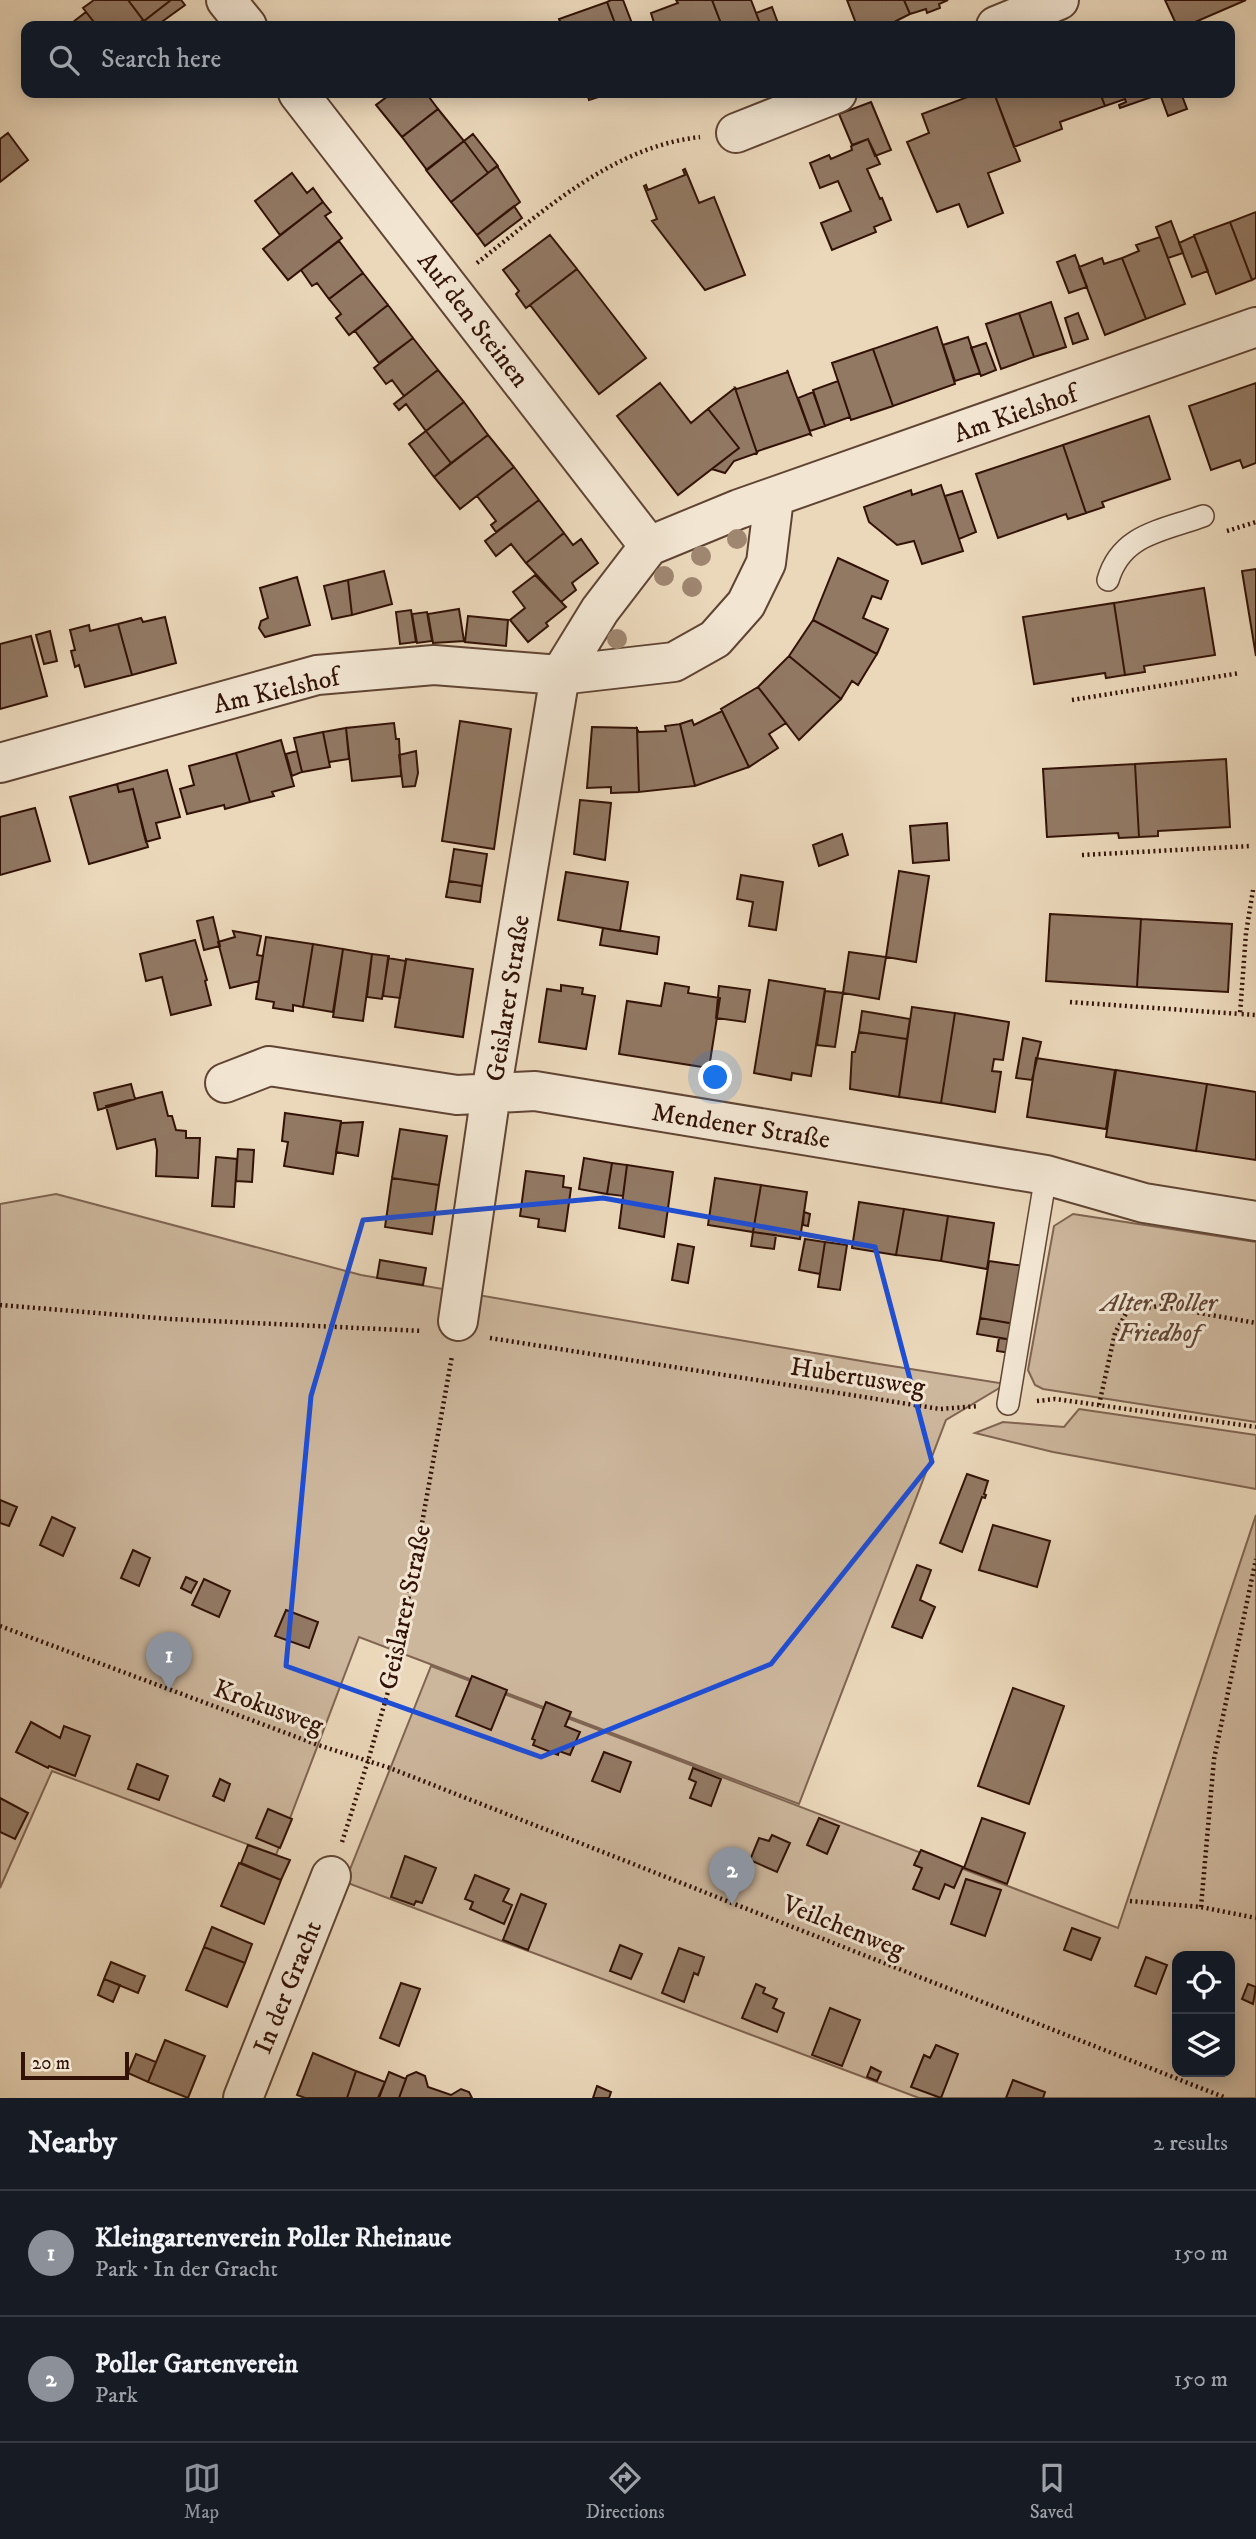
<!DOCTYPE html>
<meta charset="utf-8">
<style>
body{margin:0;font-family:"IM FELL DW Pica",serif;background:#242831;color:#f1f3f6}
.controls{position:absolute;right:21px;bottom:21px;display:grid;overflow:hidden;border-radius:14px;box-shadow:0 4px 18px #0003}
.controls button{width:63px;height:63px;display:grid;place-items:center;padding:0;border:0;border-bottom:2px solid #363941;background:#171b24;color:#f1f3f6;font:35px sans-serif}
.scale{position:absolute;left:21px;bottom:18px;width:108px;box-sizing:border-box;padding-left:7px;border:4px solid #321206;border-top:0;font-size:19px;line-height:24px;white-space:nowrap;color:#321206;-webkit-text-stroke:5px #f2e6d3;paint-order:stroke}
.you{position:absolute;left:716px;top:1078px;width:24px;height:24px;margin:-18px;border:5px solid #fff;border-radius:50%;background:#1a73e8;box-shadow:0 0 0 10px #1a73e833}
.badge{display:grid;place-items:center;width:46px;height:46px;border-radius:50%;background:#8c9099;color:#fff;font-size:23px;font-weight:700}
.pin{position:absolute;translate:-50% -58px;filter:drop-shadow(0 2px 4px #0008)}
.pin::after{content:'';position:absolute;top:37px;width:24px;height:21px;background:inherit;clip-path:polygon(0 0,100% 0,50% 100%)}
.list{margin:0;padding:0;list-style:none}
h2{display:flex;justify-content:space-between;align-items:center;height:91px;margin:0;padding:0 28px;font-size:30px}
h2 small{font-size:23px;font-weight:400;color:#9ea1a6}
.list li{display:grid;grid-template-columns:46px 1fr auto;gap:21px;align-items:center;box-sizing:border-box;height:126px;padding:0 28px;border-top:2px solid #363941}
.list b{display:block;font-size:26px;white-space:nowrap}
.list p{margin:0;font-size:23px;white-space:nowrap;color:#9ea1a6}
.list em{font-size:23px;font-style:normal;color:#9ea1a6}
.icon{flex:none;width:38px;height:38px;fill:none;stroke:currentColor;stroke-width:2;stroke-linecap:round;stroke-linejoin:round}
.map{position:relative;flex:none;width:1256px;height:2098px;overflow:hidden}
.search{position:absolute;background:#171b24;box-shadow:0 4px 18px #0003;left:21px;right:21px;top:21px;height:77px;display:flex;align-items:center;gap:18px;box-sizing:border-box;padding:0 24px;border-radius:14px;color:#9ea1a6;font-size:26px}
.sheet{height:343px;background:#171b24}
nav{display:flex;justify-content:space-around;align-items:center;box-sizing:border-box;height:98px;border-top:2px solid #363941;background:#171b24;font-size:19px;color:#9ea1a6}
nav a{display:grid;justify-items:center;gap:4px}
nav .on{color:#8c9099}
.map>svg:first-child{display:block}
.green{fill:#ccb69c;stroke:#7f6451;stroke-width:2;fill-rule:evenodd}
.building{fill:#927964;stroke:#321206;stroke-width:2}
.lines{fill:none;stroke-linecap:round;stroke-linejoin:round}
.lane-casing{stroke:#604433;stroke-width:24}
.street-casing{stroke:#604433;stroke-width:42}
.path{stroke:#321206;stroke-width:4.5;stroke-dasharray:2 3.5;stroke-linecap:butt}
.lane{stroke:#f2e6d3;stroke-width:21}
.street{stroke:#f2e6d3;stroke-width:38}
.tree{fill:#9f8670}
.marked{fill:none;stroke:#1d4ed8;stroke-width:5;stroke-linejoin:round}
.labels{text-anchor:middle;stroke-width:6;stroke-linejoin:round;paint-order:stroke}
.street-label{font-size:26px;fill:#321206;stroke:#f2e6d3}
.park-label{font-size:26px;font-style:italic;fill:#604333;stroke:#f2e6d3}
</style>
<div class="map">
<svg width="1256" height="2098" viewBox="0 0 1256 2098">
<rect width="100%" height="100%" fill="#ebd8bb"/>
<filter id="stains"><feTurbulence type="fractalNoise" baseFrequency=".00286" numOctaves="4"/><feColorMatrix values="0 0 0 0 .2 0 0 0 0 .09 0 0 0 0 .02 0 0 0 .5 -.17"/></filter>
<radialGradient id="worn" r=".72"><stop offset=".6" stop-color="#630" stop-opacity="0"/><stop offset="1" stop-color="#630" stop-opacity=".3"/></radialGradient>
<!-- green -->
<path class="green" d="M56,1194l305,81 518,89 127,20 -60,36 -147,384 -440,-167 -83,218 -224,-84 -52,117v-684z
M1073,1214l183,28v180l-213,-33 -8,-4 -7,-15 26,-144z
M1079,1409l177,26v54l-203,-37 -78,-19 28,-11 61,5z
M1256,1515v583h-337l-574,-216 86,-216 687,262zM1177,1956h53v116h-53z"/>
<!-- building -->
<path class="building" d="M94,0h34l15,20 -8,6h-38l-14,-18z
M128,0h43l-27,21z
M171,0h10l4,5 -29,21h-8l-4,-5z
M611,0h12l10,26h-17l-9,-24z
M676,0h36l10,26h-67l-4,-13 27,-10z
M712,0h39l10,26h-39z
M847,0h57l6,14 -14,7 2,3 -5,2h-36z
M904,0h44l-9,4 1,4 -13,5 -1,-4 -16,5z
M1165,0h81l-60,26h-9z
M607,2l9,24h-54l-3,-7z
M772,7l7,19h-18l-5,-13z
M86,12l11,14h-29z
M392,93h34l12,16 -36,28 -26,-32z
M587,93h24l-22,7z
M978,93h16l26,68 -32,12 15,40 -35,14 -9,-23 -22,8 -30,-70 22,-9 -7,-19z
M994,93h106l5,13 -45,16 2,7 -48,18z
M1100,93h63l-43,15 -1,-3 7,-3 -1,-3 -20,7z
M1163,93h18l6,16 -19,7 -8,-22z
M871,102l20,48 -16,6 -7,-17 -16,6 -13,-31z
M438,109l26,32 -37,29 -25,-33z
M8,133l20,27 -28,22v-43z
M473,134l25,32 -10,7 -24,-32z
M868,139l12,25 -13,5 13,30 2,-1 9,22 -17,7 2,5 -44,18 -11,-27 30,-12 -13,-30 -18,7 -10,-25 19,-8 2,4 21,-9 -1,-4z
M464,141l24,32 -37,29 -25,-32z
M497,166l23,36 -43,33 -26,-33z
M685,169l14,34 15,-6 31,78 -40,15 -53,-69 5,-2 -13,-33 2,-1 2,5 37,-15 -2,-5z
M292,173l15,20 6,-5 10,14 -43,33 -25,-34z
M323,202l8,10 -6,4 17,22 -54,42 -25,-31z
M514,206l8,12 -37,28 -8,-11z
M1256,212v66l-4,2 -22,-58z
M1171,221l12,32 -15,5 -12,-31z
M1230,222l22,58 -36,14 -22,-59z
M550,235l27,34 -51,39 -10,-14 3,-3 -16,-21z
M1194,236l14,35 -16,6 -13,-34z
M1160,237l25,67 -39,15 -24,-61 17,-7 -3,-6z
M339,241l24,32 -34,26 -12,-16 -5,3 -11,-16z
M1075,255l12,32 -18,6 -12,-31z
M1102,258l2,6 18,-6 24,61 -41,16 -26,-68z
M577,269l69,89 -47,36 -69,-89z
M363,273l25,32 -39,30 -13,-17 5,-4 -12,-15z
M1051,302l15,45 -32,10 -15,-44z
M388,305l25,33 -34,25 -24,-32z
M1019,313l15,44 -33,12 -15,-45z
M1078,313l10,26 -15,5 -8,-26z
M937,327l18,57 -62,22 -20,-57z
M968,337l12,36 -25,8 -12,-36z
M413,338l25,32 -34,26 -12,-16 -6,4 -12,-16z
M986,343l10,27 -15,6 -10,-28z
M873,349l20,57 -42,14 -19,-57z
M438,370l26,32 -38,29 -20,-27 -7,6 -5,-6z
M787,370l24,65 -2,-1 -51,17 -1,2 -22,-65 2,1 51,-17z
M838,381l12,36 -25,9 -12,-36z
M660,383l31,40 17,-14 31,39 -61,47 -61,-79z
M1256,383v80l-13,5 -3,-8 -29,10 -22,-64z
M735,388l22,65 -23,8 -9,12 -13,-4 27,-21 -31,-39z
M813,392l12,34 -15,5 -12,-33z
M464,402l24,33 -37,28 -25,-32z
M1149,416l21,63 -68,23 2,5 -18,6 -23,-68z
M426,431l25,32 -17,14 -25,-33z
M488,435l26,32 -54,42 -26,-32z
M1063,445l23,68 -18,6 -2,-5 -68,24 -22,-64z
M514,467l25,33 -43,32 -5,-7 5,-4 -19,-25z
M941,485l22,66 -41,13 -8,-23 -17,4 -28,-23 -5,-15 47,-17 1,5z
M962,491l14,41 -17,7 -14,-43z
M539,500l25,33 -38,30 -15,-19 -15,12 -11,-15z
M564,533l9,12 8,-6 17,24 -26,20 4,7 -15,12 -35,-39z
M838,558l50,23 -7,18 -9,-3 -9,22 25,11 -11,25 -64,-34z
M1256,569v87l-14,-85z
M384,571l8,33 -40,11 -4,-35z
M535,575l31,32 -20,16 2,3 -20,16 -18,-22 15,-12 -12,-16z
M297,577l13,48 -45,12 -6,-9 2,-7 7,-3 -8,-30z
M348,580l4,35 -20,4 -8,-33z
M1204,588l11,67 -71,11 1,6 -20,3 -11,-72z
M1114,603l11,72 -19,3 -1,-5 -71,11 -11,-67z
M459,609l5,32 -31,2 -5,-29z
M411,610l5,32 -16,2 -4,-32z
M427,612l5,29 -15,2 -5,-29z
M468,616l40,4 -2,26 -41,-4z
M165,617l11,46 -44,12 -14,-51 23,-6 2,4z
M813,620l64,34 -19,31 -6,-4 -11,18 -52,-43z
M118,624l14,51 -47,12 -6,-22 -4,2 -4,-16 4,-1 -5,-20 19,-5 1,6z
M50,631l7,30 -13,3 -8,-29z
M31,636l16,60 -47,13v-65z
M789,656l52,43 -42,41 -41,-53z
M758,687l28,36 -17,11 9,14 -29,19 -28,-58z
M722,711l27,56 -54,19 -15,-62 12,-4 2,5z
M460,721l51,8 -17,120 -52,-8z
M394,723l2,16h3l2,37 -49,5 -6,-53z
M680,724l15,62 -56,6 -2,-63 2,3 27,-1 -1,-5z
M592,727l45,1 2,64 -28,1v-6l-24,1z
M346,728l3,31 -20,3 -6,-30z
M323,732l7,35 -28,5 -8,-34z
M281,740l13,46 -22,6 2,4 -24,6 -14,-49z
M297,751l5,21 -10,4 -6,-22z
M416,751l2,22 -3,13 -12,1 -4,-32z
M236,753l14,49 -25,7 -1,-4 -37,9 -7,-25 14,-4 -5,-19z
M1226,759l4,68 -72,4v5l-19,1 -4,-73z
M1135,764l4,73 -20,1 -1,-5 -71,4 -4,-68z
M167,770l13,47 -24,6 4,15 -14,4 -13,-53 -14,3 -2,-8z
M117,784l2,8 14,-3 15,58 -59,17 -19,-67z
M580,800l31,3 -6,57 -31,-6z
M35,808l15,53 -50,14v-58z
M947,823l2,37 -36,3 -3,-37z
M842,834l6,21 -29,11 -6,-21z
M454,849l33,5 -5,32 -33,-5z
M899,871l30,5 -13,86 -30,-5z
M566,872l62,10 -8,49 -62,-11z
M741,875l42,7 -7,48 -27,-4 4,-24 -16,-3z
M449,881l33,5 -2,16 -34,-5z
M1050,914l91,5 -4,68 -91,-6z
M213,917l7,29 -16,4 -7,-29z
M1141,919l91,5 -4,68 -91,-5z
M603,928l56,9 -2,17 -57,-9z
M233,931l28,5 -4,19 6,1 -4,25 -29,7 -12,-46 17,-5z
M266,937l47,7 -10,63 -10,-2v6l-20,-3 1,-6 -18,-3z
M195,940l12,40 -2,1 6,24 -40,10 -9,-38 -16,4 -6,-27z
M313,944l30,5 -10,63 -30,-5z
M343,949l29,5 -9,67 -30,-4z
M849,952l37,5 -7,42 -36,-6z
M372,954l17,2 -7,43 -15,-2z
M388,958l18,3 -6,37 -17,-2z
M406,959l67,10 -10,68 -68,-10z
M769,980l56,9 -14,87 -19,-3 -1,7 -37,-7z
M665,983l24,4 -1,6 32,5 -11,70 -90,-14 8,-53 34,5z
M561,985l22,3 -1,6 13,2 -9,53 -47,-7 8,-53 14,2z
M719,986l31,4 -5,32 -29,-4z
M825,991l18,2 -8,54 -18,-2z
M912,1007l43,6 -14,90 -42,-6z
M862,1011l48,8 -3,20 -48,-7z
M955,1013l54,9 -6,38 -9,-1 -2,12 9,1 -6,40 -54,-9z
M859,1032l48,7 -8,58 -49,-8 2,-37h3z
M1023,1038l18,4 -9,38 -16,-2z
M1036,1058l79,12 -9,59 -79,-12z
M1116,1070l91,14 -11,67 -90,-14z
M131,1084l4,15 -37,11 -4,-17z
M1207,1084l49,8v68l-60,-9z
M162,1092l6,24h4l4,14 10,1v7h14l-2,40 -42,-2 1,-26 -2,-11 -38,10 -11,-43z
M285,1113l56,8 -8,53 -49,-8 4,-24 -6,-1z
M363,1122l-5,34 -22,-4 5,-29z
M400,1129l47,7 -8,49 -47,-7z
M238,1149l16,1 -2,32 -16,-1z
M216,1157l21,2 -3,48 -22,-1z
M584,1158l28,5 -5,31 -28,-5z
M612,1163l15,2 -4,31 -16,-2z
M627,1165l46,7 -9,65 -45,-9z
M526,1171l38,5 -1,11 8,1 -6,43 -27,-4 1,-8 -19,-3z
M392,1178l47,7 -7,49 -47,-7z
M715,1178l46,7 -8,47 -45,-7z
M761,1185l46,7 -7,47 -47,-7z
M859,1202l45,7 -8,46 -44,-7z
M904,1209l44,7 -7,45 -45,-6z
M804,1212l6,2 -2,12 -5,-1z
M948,1216l46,7 -7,46 -46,-8z
M753,1232l23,3 -2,14 -23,-3z
M805,1239l20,3 -5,32 -21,-4z
M825,1242l22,3 -7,45 -22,-3z
M678,1244l16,3 -6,36 -16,-3z
M380,1260l46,8 -3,17 -46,-7z
M989,1261l35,5 -9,58 -35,-6z
M980,1318l35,6 -2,16 -36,-6z
M999,1338l14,2 -2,13 -14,-2z
M967,1474l21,7 -4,13 2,1 -1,3 -3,-1 -20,55 -22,-9z
M0,1500l17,7 -8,19 -9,-3z
M52,1517l23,11 -12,28 -23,-11z
M993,1525l57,16 -13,46 -58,-17z
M133,1550l17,8 -11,28 -18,-8z
M917,1565l14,5 -11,30 15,7 -13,31 -30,-11z
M186,1577l11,5 -6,11 -10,-5z
M204,1579l26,12 -11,26 -27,-12z
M286,1610l32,12 -9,26 -34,-12z
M472,1676l35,14 -16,40 -35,-14z
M1013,1688l51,18 -35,98 -51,-18z
M546,1702l25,10 -6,14 15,6 -10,23 -11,-4 -1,4 -25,-10 2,-5 -3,-1z
M31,1722l29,16 4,-12 26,10 -15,40 -26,-10 -1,2 -32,-16z
M604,1752l27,10 -11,30 -28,-11z
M137,1764l31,12 -9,24 -31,-11z
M693,1768l28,11 -10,27 -21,-8 6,-16 -7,-3z
M220,1779l10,5 -6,17 -11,-5z
M0,1798l28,15 -13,26 -15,-7z
M268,1809l24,10 -12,29 -24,-10z
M819,1818l20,8 -12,28 -20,-9z
M982,1818l43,15 -18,51 -43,-16z
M772,1835l18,8 -13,29 -27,-12 9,-22 10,3z
M248,1845l42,15 -9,20 -40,-17z
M921,1850l42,17 -9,21 -9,-4 -6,15 -26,-10 9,-21 -8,-3z
M405,1856l31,12 -14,35 -6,-2 -2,4 -23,-8z
M239,1863l42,17 -17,44 -43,-18z
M475,1875l34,14 -6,12 9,4 -8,19 -34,-15 3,-7 -8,-3z
M966,1879l35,11 -16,46 -34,-12z
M521,1894l25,10 -18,46 -25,-10z
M212,1927l40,17 -7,19 -41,-16z
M1072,1928l28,10 -9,22 -27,-10z
M620,1945l22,9 -11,25 -21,-8z
M204,1947l41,16 -18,44 -41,-17z
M679,1948l25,9 -6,18 -4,-2 -10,29 -22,-9z
M1146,1957l21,8 -11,29 -21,-8z
M111,1962l34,14 -7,17 -34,-14z
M104,1979l16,6 -7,17 -15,-7z
M401,1983l19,6 -21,57 -19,-8z
M756,1984l9,4 -2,5 14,6 -4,9 11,5 -7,19 -35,-14z
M1248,1984l8,3 -3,17 -11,-5z
M830,2008l30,12 -18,46 -30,-11z
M165,2040l40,16 -17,42 -40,-16z
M936,2045l22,9 -17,44 -30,-11 13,-32 6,3z
M313,2053l43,18 -9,27h-42l-8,-3z
M136,2054l20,8 -8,20 -20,-9z
M871,2067l10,5 -4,9 -10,-4z
M356,2071l29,11 -7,16h-31z
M389,2072l17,7 -7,19h-20z
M416,2072l9,4 3,11 23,8 10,-6 8,3 3,6h-73l8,-22z
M1013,2080l32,12 -2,6h-37z
M597,2086l14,6 -2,6h-16z"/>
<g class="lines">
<defs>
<path id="lane" d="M1108,580c13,-46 54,-49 95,-64
M1008,1404l38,-229"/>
<path id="street" d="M226,0l21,26
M996,26l63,-26
M298,93l351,453
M736,133l101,-40
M0,763l317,-88 117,-10 126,10 114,-13 41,-23 31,-35 20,-41 8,-65
M225,1083l44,-17 188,29 78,-4 511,84 98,28 112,18
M458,1321l33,-228 69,-418 40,-65 49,-64 90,-37 517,-182
M243,2098l88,-222"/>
</defs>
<!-- lane casing -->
<use href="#lane" class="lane-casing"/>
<!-- street casing -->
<use href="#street" class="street-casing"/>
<!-- path -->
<path class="path" d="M477,263c68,-53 135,-116 223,-126
M1227,531l29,-9
M1072,700l168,-27
M1082,855l169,-9
M1253,890l-7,43 -6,81 16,1
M1070,1002l170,12
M0,1305l170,14 252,12
M490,1338l450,71 39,-3
M1037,1401l18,-2 201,28
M1099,1405l16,-72 13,-23 32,-4 96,17
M0,1626l318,119 72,23 836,330
M342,1842l26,-81 30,-104 54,-301
M1130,1901l71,6 55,11
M1201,1907l13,-148 42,-200"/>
<!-- lane -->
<use href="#lane" class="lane"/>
<!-- street -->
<use href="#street" class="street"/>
</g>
<!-- trees -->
<g class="tree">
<circle cx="737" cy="539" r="10"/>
<circle cx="701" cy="556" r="10"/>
<circle cx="664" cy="576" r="10"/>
<circle cx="692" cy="587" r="10"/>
<circle cx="617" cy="639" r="10"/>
</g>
<!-- marked area -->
<path class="marked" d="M603,1198l272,49 57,215 -161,202 -230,93 -255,-91 25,-270 52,-176z"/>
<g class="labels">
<!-- street labels -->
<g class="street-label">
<text transform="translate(474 319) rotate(52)" y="9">Auf den Steinen</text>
<text transform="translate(1015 413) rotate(-19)" y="9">Am Kielshof</text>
<text transform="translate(276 690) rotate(-13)" y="9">Am Kielshof</text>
<text transform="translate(507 998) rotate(-81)" y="9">Geislarer Straße</text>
<text transform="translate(741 1125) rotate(9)" y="9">Mendener Straße</text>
<text transform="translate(858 1376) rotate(9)" y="9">Hubertusweg</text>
<text transform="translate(404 1607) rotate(-78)" y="9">Geislarer Straße</text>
<text transform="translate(269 1706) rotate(20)" y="9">Krokusweg</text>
<text transform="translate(844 1926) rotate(22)" y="9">Veilchenweg</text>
<text transform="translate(287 1987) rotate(-68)" y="9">In der Gracht</text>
</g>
<!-- park labels -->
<g class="park-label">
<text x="1159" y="1311">Alter Poller<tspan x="1159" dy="30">Friedhof</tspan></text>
</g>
</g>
<rect width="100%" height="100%" filter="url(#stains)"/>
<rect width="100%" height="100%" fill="url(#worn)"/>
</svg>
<div class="controls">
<button><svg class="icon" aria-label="locate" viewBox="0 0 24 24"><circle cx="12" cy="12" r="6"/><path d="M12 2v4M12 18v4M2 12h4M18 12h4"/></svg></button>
<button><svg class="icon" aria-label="layers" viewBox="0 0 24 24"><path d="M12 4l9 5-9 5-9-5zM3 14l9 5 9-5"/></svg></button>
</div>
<div class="scale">20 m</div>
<div class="you"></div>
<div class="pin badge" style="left:169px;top:1690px">1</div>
<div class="pin badge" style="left:732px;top:1905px">2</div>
<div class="search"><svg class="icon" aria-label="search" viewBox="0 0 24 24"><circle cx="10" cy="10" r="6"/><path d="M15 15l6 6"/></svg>Search here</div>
</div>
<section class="sheet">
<h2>Nearby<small>2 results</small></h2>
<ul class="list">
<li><span class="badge">1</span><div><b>Kleingartenverein Poller Rheinaue</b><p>Park · In der Gracht</p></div><em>150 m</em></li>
<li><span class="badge">2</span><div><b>Poller Gartenverein</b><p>Park</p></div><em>150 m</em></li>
</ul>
</section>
<nav>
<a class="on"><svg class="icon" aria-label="map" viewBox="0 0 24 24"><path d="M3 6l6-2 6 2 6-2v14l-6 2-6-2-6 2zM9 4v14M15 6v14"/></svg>Map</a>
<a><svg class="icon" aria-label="directions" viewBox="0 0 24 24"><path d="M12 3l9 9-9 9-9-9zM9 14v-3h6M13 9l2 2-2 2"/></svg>Directions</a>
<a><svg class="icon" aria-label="saved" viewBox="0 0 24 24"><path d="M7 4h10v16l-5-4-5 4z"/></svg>Saved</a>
</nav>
